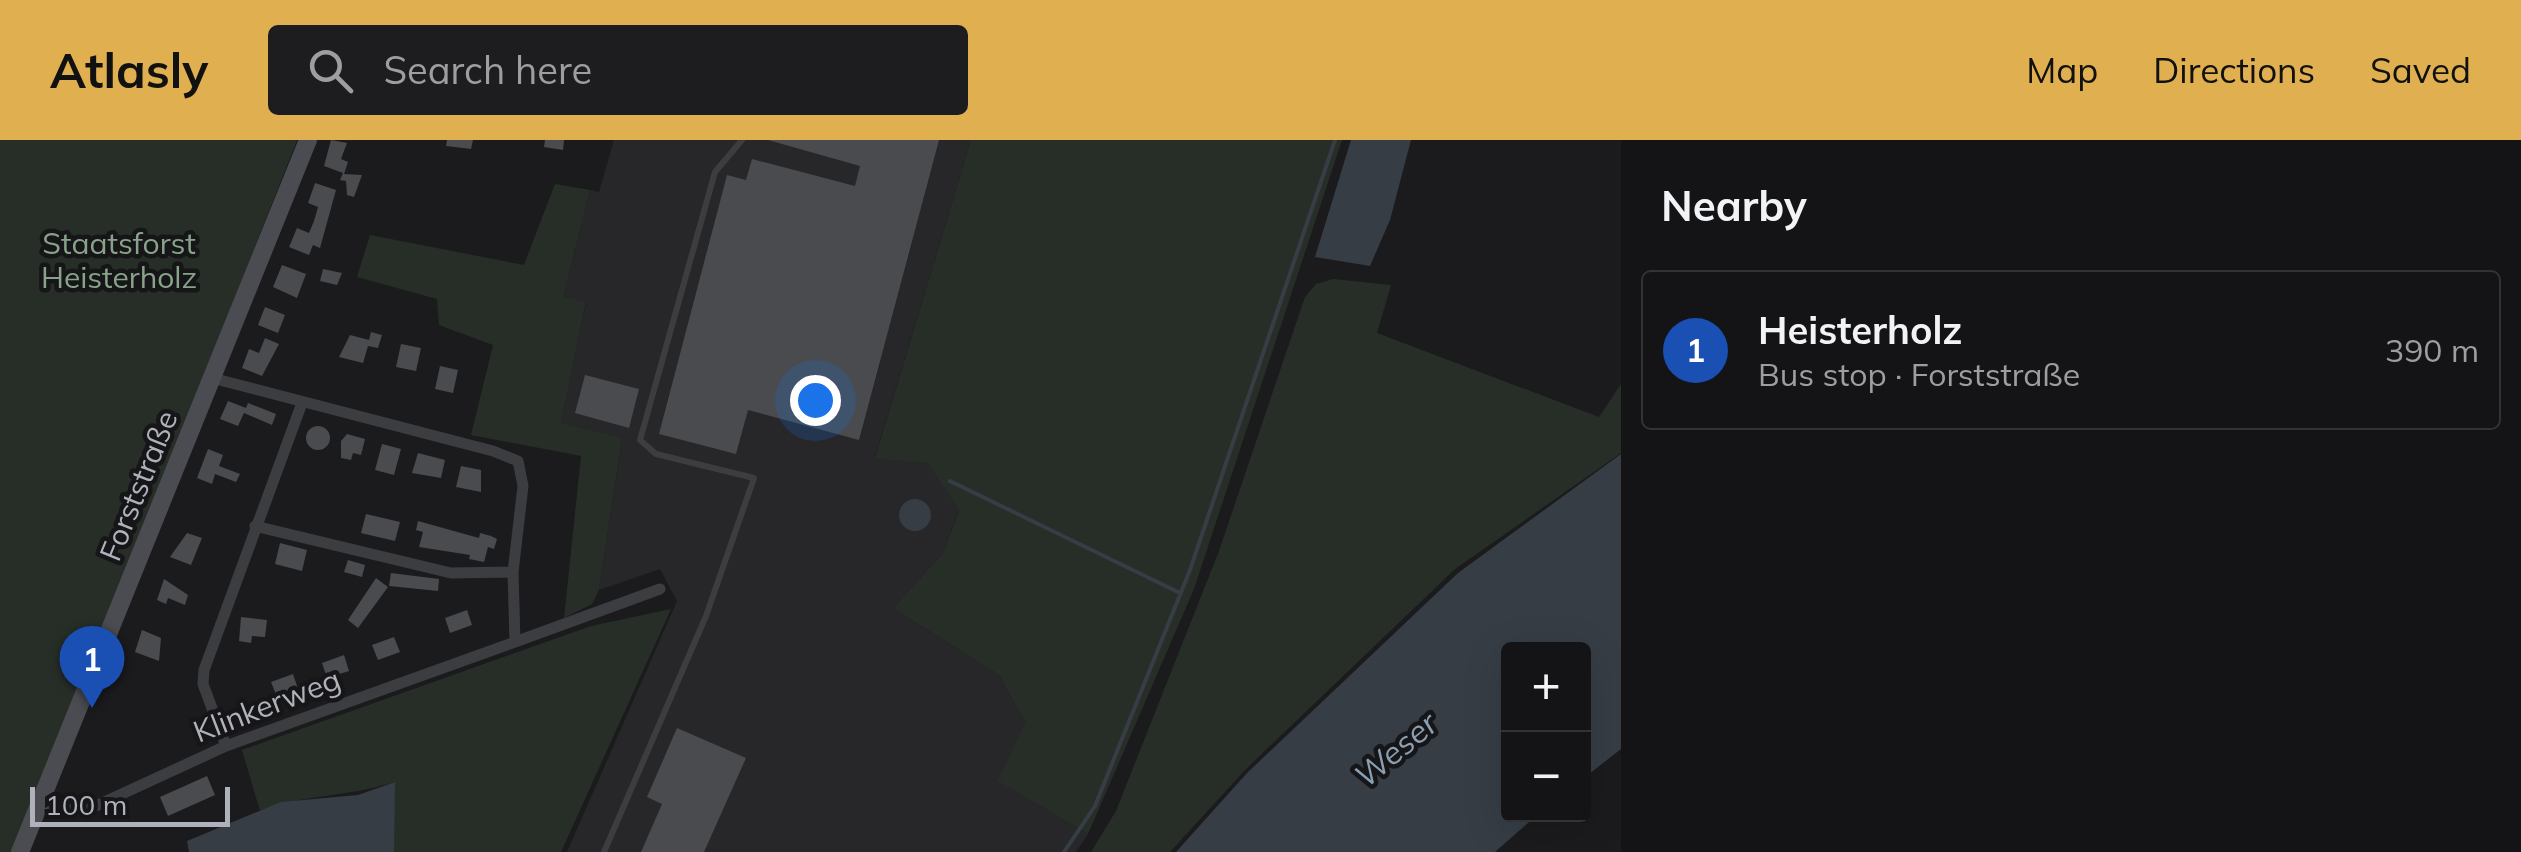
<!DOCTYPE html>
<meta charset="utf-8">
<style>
body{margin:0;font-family:Mulish,sans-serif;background:#1d1d1f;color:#f1f3f6}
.controls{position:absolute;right:30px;bottom:30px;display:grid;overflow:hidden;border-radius:10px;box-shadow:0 10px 40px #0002}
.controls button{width:90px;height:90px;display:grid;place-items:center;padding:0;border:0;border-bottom:2px solid #333335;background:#141416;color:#f1f3f6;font:50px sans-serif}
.scale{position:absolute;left:30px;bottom:25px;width:200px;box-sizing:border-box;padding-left:10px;border:5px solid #afb2bb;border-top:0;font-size:28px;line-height:35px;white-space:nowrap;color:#afb2bb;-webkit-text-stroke:8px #161618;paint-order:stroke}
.you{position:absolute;left:815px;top:260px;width:35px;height:35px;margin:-25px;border:8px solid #fff;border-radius:50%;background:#1a73e8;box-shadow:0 0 0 15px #1a73e833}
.badge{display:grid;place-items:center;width:65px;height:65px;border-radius:50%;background:#e0af4f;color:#fff;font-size:32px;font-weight:700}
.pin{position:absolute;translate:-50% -82px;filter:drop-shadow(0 2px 5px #0008)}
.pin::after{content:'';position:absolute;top:52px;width:35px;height:30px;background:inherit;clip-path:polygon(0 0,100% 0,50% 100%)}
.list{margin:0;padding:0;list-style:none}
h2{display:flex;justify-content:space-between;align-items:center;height:130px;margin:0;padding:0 40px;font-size:42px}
h2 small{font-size:32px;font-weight:400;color:#9d9ea1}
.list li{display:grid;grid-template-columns:65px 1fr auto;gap:30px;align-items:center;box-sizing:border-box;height:160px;margin:0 20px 20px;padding:0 20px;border:2px solid #333335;border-radius:10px}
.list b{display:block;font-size:38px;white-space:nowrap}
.list p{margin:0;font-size:32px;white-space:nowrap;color:#9d9ea1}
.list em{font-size:32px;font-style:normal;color:#9d9ea1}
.icon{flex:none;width:55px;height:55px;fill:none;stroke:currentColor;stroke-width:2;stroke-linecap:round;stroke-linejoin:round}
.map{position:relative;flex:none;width:1621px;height:712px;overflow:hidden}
header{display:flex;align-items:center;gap:60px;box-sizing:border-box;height:140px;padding:0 50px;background:#e0af4f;color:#111}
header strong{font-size:48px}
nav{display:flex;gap:55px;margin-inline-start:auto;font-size:35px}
.search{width:700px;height:90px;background:#1d1d1f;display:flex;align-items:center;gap:25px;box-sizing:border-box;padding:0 35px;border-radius:10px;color:#9d9ea1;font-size:38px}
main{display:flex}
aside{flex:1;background:#141416}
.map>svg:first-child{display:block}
.built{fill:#27272a}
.green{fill:#272e28}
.water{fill:#363d45}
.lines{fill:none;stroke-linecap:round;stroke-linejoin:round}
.stream{stroke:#363d45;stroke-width:4}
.building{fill:#4a4b4f}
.lane{stroke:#3c3d41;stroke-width:6}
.street{stroke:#3c3d41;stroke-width:11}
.secondary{stroke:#4a4c51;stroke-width:18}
.labels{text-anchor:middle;stroke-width:9;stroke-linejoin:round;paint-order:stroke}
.park-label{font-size:30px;fill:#88a38a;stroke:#161618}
.street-label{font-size:30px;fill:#afb2bb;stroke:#161618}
.water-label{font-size:32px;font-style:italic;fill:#8a9fb2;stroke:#161618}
</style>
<header>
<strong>Atlasly</strong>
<div class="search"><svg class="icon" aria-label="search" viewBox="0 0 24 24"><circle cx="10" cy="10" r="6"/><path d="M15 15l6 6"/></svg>Search here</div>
<nav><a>Map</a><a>Directions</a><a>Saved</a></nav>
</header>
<main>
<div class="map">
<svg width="1621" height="712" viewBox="0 0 1621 712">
<rect width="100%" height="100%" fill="#1b1b1d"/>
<!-- built -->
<path class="built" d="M614,0h357l-96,317 52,6 32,46 -16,44 -50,55 106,67 26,47 -26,59 89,53 -12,18h-509l110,-251 -17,-32 -61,21 23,-151 -61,-16 25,-120 -23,-6 27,-107 9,2z"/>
<!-- green -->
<path class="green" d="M0,0h297l-280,712h-17z
M971,0h371l-148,449 -106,245 -90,-53 27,-59 -26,-47 -106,-67 50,-55 16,-43 -32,-47 -52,-5z
M555,44l35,6 -27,107 23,5 -25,121 61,15 -23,152 -7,14 -28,14 17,-162 -110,-21 22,-90 -54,-20 -2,-26 -80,-22 13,-42 154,30z
M1333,139l58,6 -14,48 222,84 22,-33v69l-166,116 -209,200 -76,83h-79l25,-41 103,-260 86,-254 11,-13z
M671,469l-110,243h-167v-70c-44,15 -91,12 -134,29l-18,-61 349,-124z"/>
<!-- water -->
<path class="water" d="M1351,0h60l-21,80 -20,46 -55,-9z
M1621,314v295l-37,29v-128h-76v164l29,1 -42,37h-319l71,-79 211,-200z
M899 375a16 16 0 1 1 32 0a16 16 0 1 1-32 0Z
M395,642l-1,70h-205l-2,-11 94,-39 77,-7z"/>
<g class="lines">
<!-- stream -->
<path class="stream" d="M950,341l230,112
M1064,712l31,-46 95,-236 145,-430"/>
</g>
<!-- building -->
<path class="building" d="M331,0l16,3 -6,16 7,3 -4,12 18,1 -8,22 -7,-2 -1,-14 -6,-1 3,-7 -19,-7z
M447,0h26l-2,9 -25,-3z
M545,0h19l-1,10 -19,-3z
M939,0l-80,300 -111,-30 -12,44 -77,-20 68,-259 19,5 6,-21 103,27 5,-20 -92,-26z
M315,43l21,7 -16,58 -7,-3 -4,10 -20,-8 8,-19 12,5 5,-12 4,-14 -10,-4z
M282,125l24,9 -9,24 -24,-11z
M323,129l19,4 -5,12 -17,-4z
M265,167l20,8 -7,18 -20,-8z
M371,192l11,3 -4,13 -10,-2 -5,17 -24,-6 11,-22 19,5z
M265,198l14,6 -17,32 -20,-8 7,-19 10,4z
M401,204l20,4 -5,23 -20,-4z
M440,226l18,4 -5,23 -18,-4z
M585,235l54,14 -10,39 -54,-15z
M228,261l18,7 2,-5 28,11 -4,11 -28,-12 -6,13 -18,-7z
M306 298a12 12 0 1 1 24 0a12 12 0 1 1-24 0Z
M347,294l18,5 -4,16 -8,-2 -2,7 -10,-2v-17z
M382,304l19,5 -7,26 -19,-5z
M208,309l15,6 -4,11 21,8 -4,8 -21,-8 -3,10 -15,-6z
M418,313l27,7 -4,18 -29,-5z
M461,326l20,4v22l-25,-5z
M366,374l34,8 -5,19 -34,-8z
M418,381l61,17 1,-5 11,3 6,3 -3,10 -6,-2 -4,15 -15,-3 1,-4 -51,-8 4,-15 -7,-2z
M187,393l15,5 -11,27 -21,-8z
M280,403l27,7 -5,21 -27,-7z
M348,420l17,5 -3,12 -18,-5z
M391,433l48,6 -1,12 -49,-5z
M376,438l12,9 -30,41 -10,-8z
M164,439l24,16 -3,10 -17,-7 -2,6 -9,-4z
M467,470l5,15 -22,8 -5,-15z
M241,477l26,3 -2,17 -13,-1 -1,7 -12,-2z
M142,490l19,8 -2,23 -24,-9z
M394,497l6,15 -22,8 -6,-15z
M344,515l5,16 -22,7 -5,-15z
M293,534l5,15 -21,8 -6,-15z
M677,588l69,30 -42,94h-63l21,-48 -15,-7z
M207,636l8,19 -47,21 -8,-19z"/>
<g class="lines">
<!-- lane -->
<path class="lane" d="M604,712l102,-236 48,-138 -98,-24 -16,-14 75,-268 27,-32"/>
<!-- street -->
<path class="street" d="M255,386l196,47 62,-1
M515,502l145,-53
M226,606l-23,-62 1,-14 98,-267
M38,669l49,1 139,-64 289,-104 -2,-70 10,-86 -5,-25 -25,-10 -281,-73"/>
<!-- secondary -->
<path class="secondary" d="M20,712l288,-712"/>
</g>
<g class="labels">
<!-- park labels -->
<g class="park-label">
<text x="119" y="114">Staatsforst<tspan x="119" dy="34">Heisterholz</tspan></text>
</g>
<!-- street labels -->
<g class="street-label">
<text transform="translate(139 346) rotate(-68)" y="10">Forststraße</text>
<text transform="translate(267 566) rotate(-21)" y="10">Klinkerweg</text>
</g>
<!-- water labels -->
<g class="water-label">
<text transform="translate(1396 610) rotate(-40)" y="11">Weser</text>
</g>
</g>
</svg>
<div class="controls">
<button>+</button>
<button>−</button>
</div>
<div class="scale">100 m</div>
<div class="you"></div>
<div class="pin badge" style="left:92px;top:568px;background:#1a4fb4">1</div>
</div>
<aside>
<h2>Nearby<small></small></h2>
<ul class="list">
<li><span class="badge" style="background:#1a4fb4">1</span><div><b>Heisterholz</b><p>Bus stop · Forststraße</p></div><em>390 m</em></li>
</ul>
</aside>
</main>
